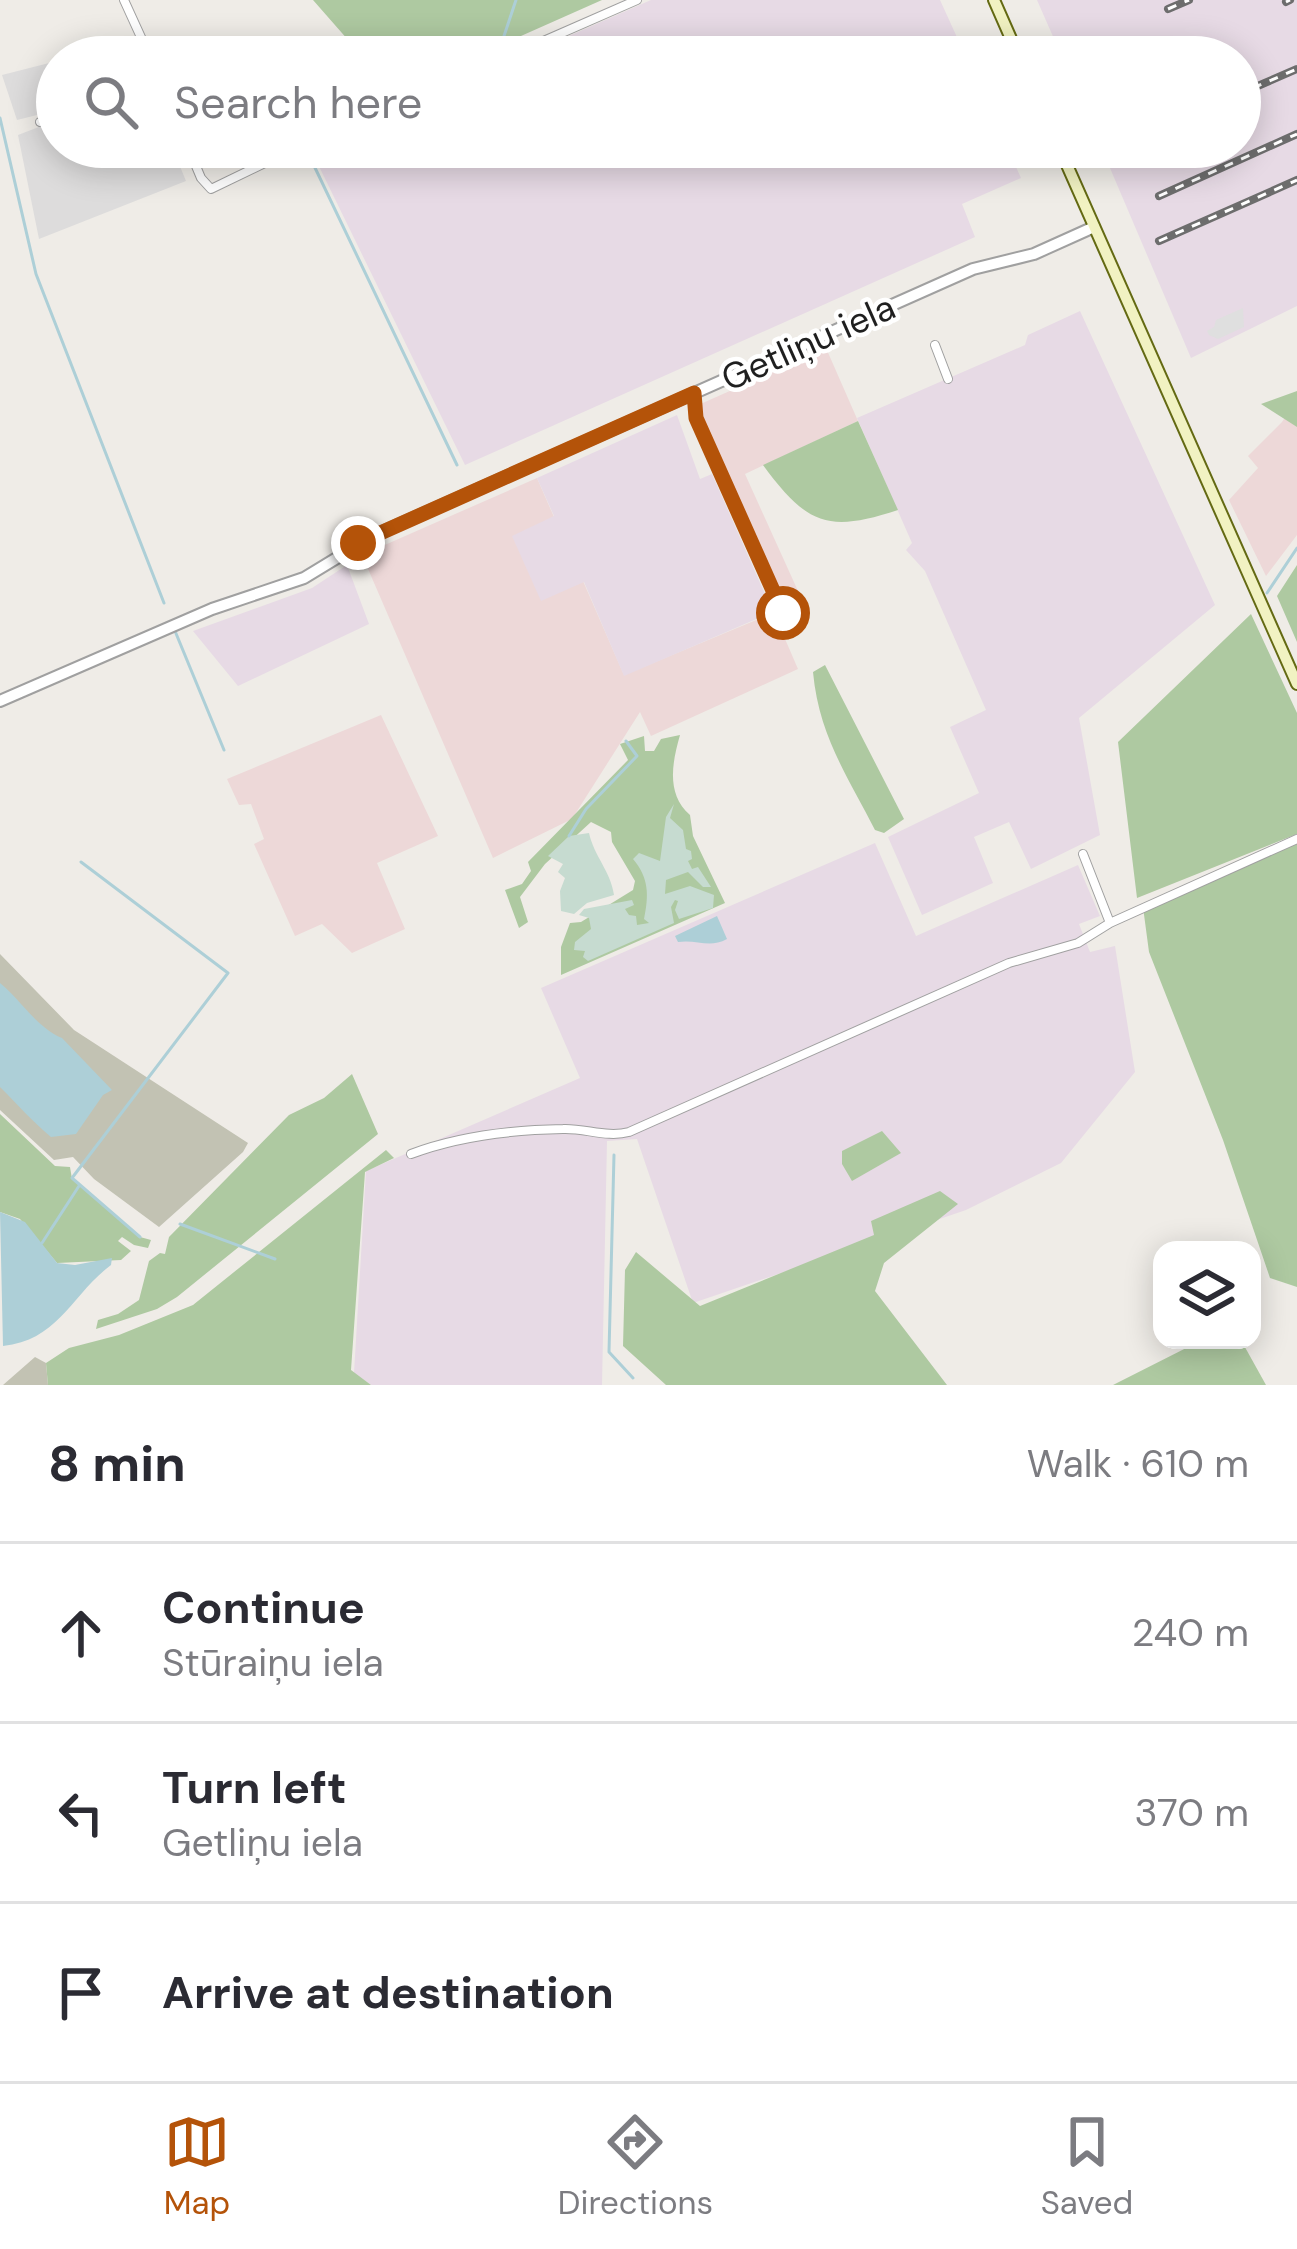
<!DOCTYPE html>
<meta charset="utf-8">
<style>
body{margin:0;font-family:"DM Sans",sans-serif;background:#f7f7f7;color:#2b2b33}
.controls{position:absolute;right:36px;bottom:36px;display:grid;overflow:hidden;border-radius:24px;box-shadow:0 6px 30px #0003}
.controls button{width:108px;height:108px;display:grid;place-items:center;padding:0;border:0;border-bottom:3px solid #e1e1e2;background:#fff;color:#2b2b33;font:60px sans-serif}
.stop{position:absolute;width:36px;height:36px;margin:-27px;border:9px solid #b45309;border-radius:50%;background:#fff}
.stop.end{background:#b45309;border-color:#fff;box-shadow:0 3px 12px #0008}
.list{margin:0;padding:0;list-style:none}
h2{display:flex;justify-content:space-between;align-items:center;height:156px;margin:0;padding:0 48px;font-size:51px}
h2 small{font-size:39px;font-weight:400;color:#7c7c81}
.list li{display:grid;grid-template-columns:78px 1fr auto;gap:36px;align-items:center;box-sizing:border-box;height:180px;padding:0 48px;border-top:3px solid #e1e1e2}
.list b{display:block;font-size:45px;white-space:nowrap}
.list p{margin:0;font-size:39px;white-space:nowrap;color:#7c7c81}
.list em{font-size:39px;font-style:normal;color:#7c7c81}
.icon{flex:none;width:66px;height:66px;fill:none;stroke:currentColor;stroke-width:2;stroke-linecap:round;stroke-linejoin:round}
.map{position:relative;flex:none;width:1297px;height:1385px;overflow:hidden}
.search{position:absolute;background:#fff;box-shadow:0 6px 30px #0003;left:36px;right:36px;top:36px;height:132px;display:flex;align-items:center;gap:30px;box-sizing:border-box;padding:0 42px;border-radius:66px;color:#7c7c81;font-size:45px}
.sheet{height:696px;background:#fff}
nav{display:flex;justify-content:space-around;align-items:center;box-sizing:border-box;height:168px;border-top:3px solid #e1e1e2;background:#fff;font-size:33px;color:#7c7c81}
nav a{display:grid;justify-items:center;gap:6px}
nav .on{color:#b45309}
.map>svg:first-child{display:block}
.residential{fill:#dddcdc}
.commercial{fill:#edd8d8}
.industrial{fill:#e7dae5}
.construction{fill:#c2c2b3}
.forest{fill:#aec9a1}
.wetland{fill:#c6dbd0}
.parking{fill:#dfdfdf}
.water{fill:#adcfd7}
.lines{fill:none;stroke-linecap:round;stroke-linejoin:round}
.stream{stroke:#adcfd7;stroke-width:3}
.minor-casing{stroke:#a0a0a0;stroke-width:10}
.tertiary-casing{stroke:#a0a0a0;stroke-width:14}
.secondary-casing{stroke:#646a13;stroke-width:14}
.minor{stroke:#fff;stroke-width:8}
.tertiary{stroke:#fff;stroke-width:10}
.secondary{stroke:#f1f2c2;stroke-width:10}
.rail-casing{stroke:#6d6d6d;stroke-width:8}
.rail{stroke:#fff;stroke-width:3;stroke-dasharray:9;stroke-linecap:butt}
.route{stroke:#b45309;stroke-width:15}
.labels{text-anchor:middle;stroke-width:9;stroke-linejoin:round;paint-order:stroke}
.street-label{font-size:36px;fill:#1f1f1f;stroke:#fff}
</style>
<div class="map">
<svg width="1297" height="1385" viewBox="0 0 1297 1385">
<rect width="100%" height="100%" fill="#efece7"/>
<!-- residential -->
<path class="residential" d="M57,61v49l-40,10 -15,-45z
M57,120v27h115l14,34 -147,58 -21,-104z"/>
<!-- commercial -->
<path class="commercial" d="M826,348l32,73 -113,53 53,117 -17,8 -85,-193z
M1297,399v136l-31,41 -37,-76 29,-32 -10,-12 34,-34z
M537,478l17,39 -13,83 42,-19 41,94 142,-59 5,11 8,-2 19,44 -147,67 -11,-24 -68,107 -79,39 -131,-303z
M381,715l57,121 -61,27 28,66 -53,24 -30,-29 -27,12 -41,-92 10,-5 -13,-35 -12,1 -12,-26z"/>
<!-- industrial -->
<path class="industrial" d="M651,0h289l26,57h-445z
M1037,0h260v306l-106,52 -90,-211h139v-90h-178z
M319,147h688l14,31 -59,26 13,33 -510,228 -154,-315z
M1080,311l135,294 -136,113 21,117 -69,34 -22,-47 -35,15 19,46 -71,32 -34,-78 91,-44 -29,-66 36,-17 -61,-139 -19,-21 6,-7 -55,-125 168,-73 3,-10z
M677,415l23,64 12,-5 61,138 -149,64 -40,-94 -43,19 -29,-65 42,-20 -17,-38z
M347,565l22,59 -131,62 -45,-55 119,-43z
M875,843l41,93 162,-71 22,51 -21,8 11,28 25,-6 20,126 -74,91 -95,47 -273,93 -56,-164 -30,2 -5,244h-231l-17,-12 12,-202 214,-93 -39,-90z"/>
<!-- construction -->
<path class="construction" d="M0,954l74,76 174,113 -5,9 -84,75 -65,-48 -21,-22 -19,3 -54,-50z
M35,1357l11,6 2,22h-45z"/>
<!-- forest -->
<path class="forest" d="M313,0h289l-128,57h-111z
M1297,391v36l-36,-23z
M858,421l40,89c-70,23 -91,15 -135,-45z
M1297,565v77l-20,-46z
M1251,614l46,99v121l-160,64 -19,-156z
M825,665l79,154 -20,14 -9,-3c-28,-55 -56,-94 -62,-158z
M680,735c-8,28 -14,59 10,80l3,21 32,67 -164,72v-28l9,-24 11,-1 52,-32 2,-9 -23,-39 -1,-10 -20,-10 -46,42 -25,33 8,25 -9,6 -14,-38 17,-6 9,-13 -3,-9 100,-102 -8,-16 24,-8 1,15h9l7,-12z
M1297,840v447l-27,-9 -47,-138 -74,-188 -6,-45z
M352,1074l26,60 -201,163 -20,12 -61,20 2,-9 20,-6 21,-14 10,-39 11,-8 5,1 4,-17 120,-122 35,-17z
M0,1114l55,52 15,1 2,12 68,58 11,3 -3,8 -14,-3 -12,-8 -4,4 13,10 -10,9 -64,3 -37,-44 -20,-7z
M882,1131l19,22 -49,28 -10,-17v-13z
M386,1150l8,8 -29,14 -14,198 20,15h-323l-2,-22 23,-15 50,-13 74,-30z
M940,1191l18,13 -74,59 -9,28 72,94h-281l-43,-39 2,-76 11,-18 64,54 174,-71 -3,-14z
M1202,1340h39l25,45h-153z"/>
<!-- wetland -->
<path class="wetland" d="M674,804l-4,14 13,12 3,19 5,2 1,8 -4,2 4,8 6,-2 13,20h-8l-15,-15 -22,8 -1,14 25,-8 24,9 -1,13 -34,11 -4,-9 3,-9 -3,-1 -4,7 3,16 -86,38 -5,-4 2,-6 -11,-1 1,-8 16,-13 -2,-11 -10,-3 5,-6 48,-9 2,5 -9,4 4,6 7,1 1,9 12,-2 -5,-4c5,-24 5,-41 -11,-60l6,-6 21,8 6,-44z
M589,833c5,23 22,39 25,62l-27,8 -13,11 -13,-3 -1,-20 5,-13 -7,-6 5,-8 -15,-8 21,-20z"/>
<!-- parking -->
<path class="parking" d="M1243,308l1,19 -26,12 -9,-4 -2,-4 7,-4 2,-7z"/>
<!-- water -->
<path class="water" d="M717,916l10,23c-18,10 -30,0 -49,3l-3,-6z
M0,983c20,16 37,45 62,55l50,52 -9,5 -27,39 -25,3c-20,-17 -33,-32 -51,-50z
M0,1212l25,10 32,41 18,2 37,-7 -1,7c-40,30 -52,75 -108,81z"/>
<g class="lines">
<!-- stream -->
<path class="stream" d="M503,39l13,-39
M0,118l36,156 128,329
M307,151l150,314
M1267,593l30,-45
M175,631l49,119
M569,836l17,-27 51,-53 -11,-15
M81,862l147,111 -156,205 68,59
M614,1155l-5,197 24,26
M180,1224l95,35
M42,1243l37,-57"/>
<defs>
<path id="minor" d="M124,0l26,57
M507,57l130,-57
M40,122l17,-6
M188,147l13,31 10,11 87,-42
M935,345l13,34
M694,394l2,24 87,195
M1083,854l27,69
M411,1154c48,-18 100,-24 152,-25 22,-1 44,9 66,3l380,-169 69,-20 32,-20 187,-84"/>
<path id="tertiary" d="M0,701l212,-92 92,-31 69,-42 600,-267 61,-15 60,-27"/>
<path id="secondary" d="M994,0l25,57
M1059,147l238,537"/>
</defs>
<!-- minor casing -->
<use href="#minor" class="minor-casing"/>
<!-- tertiary casing -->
<use href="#tertiary" class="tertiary-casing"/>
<!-- secondary casing -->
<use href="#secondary" class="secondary-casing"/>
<!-- minor -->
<use href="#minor" class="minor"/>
<!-- tertiary -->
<use href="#tertiary" class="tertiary"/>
<!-- secondary -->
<use href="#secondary" class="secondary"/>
<defs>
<path id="rail" d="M1286,2l4,-2
M1168,9l21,-9
M1253,88l44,-19
M1159,196l138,-62
M1159,241l138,-61"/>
</defs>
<!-- rail casing -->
<use href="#rail" class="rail-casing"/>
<!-- rail -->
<use href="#rail" class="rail"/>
</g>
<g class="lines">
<!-- route -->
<path class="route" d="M358,543l336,-150 2,25 87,195"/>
</g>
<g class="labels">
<!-- street labels -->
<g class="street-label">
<text transform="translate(808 342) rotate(-24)" y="13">Getliņu iela</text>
</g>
</g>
</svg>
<div class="controls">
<button><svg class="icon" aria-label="layers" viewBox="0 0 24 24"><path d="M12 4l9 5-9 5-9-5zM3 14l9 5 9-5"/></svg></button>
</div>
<div class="stop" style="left:783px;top:613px"></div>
<div class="stop end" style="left:358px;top:543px"></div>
<div class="search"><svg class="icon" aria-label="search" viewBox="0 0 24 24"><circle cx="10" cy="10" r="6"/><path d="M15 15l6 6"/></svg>Search here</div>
</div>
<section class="sheet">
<h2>8 min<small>Walk · 610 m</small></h2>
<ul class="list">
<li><svg class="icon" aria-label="ahead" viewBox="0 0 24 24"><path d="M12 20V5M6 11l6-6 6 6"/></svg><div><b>Continue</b><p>Stūraiņu iela</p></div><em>240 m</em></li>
<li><svg class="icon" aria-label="left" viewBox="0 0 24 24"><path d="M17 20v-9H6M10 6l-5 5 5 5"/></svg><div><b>Turn left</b><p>Getliņu iela</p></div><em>370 m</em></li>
<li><svg class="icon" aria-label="arrive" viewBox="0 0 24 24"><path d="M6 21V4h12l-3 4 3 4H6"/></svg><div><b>Arrive at destination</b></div></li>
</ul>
</section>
<nav>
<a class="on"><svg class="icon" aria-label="map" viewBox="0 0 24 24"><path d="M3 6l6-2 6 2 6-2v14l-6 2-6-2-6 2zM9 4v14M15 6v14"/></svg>Map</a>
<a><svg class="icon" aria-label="directions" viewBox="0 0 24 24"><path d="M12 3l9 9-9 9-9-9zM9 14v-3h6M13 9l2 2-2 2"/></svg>Directions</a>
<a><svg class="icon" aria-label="saved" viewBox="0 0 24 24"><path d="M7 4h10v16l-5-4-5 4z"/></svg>Saved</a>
</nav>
